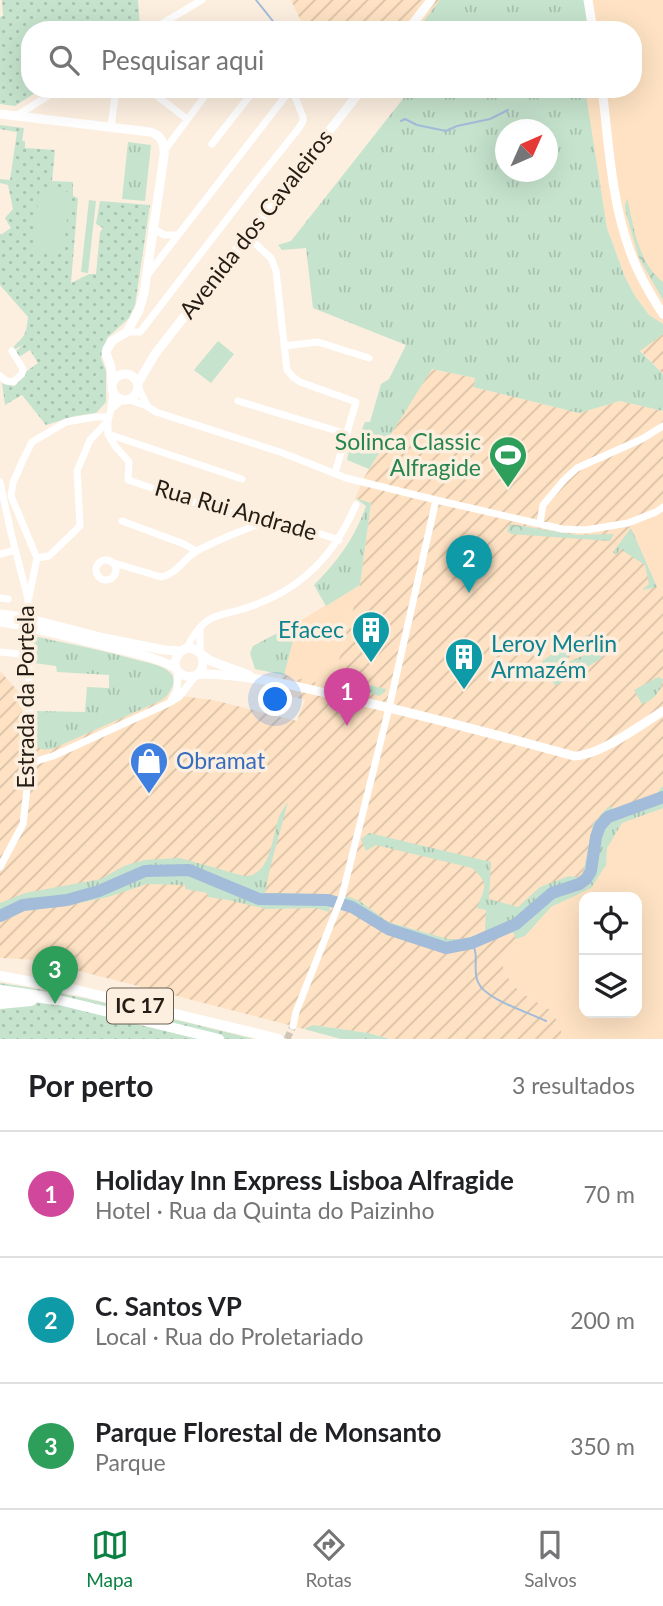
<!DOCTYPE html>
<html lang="pt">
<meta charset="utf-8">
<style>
body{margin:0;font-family:Lato,sans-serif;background:#f2f2f2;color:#202124}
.controls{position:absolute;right:21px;bottom:21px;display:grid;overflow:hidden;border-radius:14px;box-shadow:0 7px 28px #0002}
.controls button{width:63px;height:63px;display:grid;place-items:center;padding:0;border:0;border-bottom:2px solid #e0e0e0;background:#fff;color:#202124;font:35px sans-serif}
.compass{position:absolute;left:495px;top:119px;width:63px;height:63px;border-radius:50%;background:#fff;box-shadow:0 7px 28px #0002;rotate:45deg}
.you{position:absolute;left:276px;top:700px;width:24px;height:24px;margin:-18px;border:5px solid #fff;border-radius:50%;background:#1a73e8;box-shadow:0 0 0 10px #1a73e833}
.badge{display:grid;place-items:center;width:46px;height:46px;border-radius:50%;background:#0b8043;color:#fff;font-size:23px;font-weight:700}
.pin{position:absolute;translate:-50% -58px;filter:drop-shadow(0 2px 4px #0008)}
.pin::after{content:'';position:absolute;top:37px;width:24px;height:21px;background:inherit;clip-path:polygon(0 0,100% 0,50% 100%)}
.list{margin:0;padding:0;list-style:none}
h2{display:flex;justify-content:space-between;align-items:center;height:91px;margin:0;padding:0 28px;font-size:30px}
h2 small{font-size:23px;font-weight:400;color:#757577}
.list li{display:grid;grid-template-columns:46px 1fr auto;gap:21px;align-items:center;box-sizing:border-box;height:126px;padding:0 28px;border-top:2px solid #e0e0e0}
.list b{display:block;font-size:26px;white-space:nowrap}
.list p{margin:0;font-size:23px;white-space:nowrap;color:#757577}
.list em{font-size:23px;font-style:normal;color:#757577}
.icon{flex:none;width:38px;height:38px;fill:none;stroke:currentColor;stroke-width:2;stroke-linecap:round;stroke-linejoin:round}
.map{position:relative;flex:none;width:663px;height:1039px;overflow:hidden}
.search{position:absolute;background:#fff;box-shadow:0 7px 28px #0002;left:21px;right:21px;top:21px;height:77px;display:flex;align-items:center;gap:18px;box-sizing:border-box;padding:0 24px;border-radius:28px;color:#757577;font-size:26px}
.sheet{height:469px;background:#fff}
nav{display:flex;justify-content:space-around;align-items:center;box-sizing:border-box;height:98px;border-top:2px solid #e0e0e0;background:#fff;font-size:19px;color:#757577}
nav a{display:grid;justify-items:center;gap:4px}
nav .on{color:#0b8043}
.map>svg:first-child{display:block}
.built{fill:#fee2c3;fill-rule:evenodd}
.industrial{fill:url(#industrial-furrows)}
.grass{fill:url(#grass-tufts);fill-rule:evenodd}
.forest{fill:url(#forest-crowns)}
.park{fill:url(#park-dots)}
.pitch{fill:#c5e3cd}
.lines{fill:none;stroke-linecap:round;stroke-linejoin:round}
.stream{stroke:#a2bcd9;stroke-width:2}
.river{stroke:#a2bcd9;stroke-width:12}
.minor-tunnel{stroke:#d1c5b7;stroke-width:7;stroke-dasharray:7 3.5;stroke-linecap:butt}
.minor{stroke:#fff;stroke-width:7}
.tertiary{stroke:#fff;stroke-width:9}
.trunk{stroke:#fff;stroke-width:10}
.motorway{stroke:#fff;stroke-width:12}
.labels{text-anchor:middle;stroke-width:7;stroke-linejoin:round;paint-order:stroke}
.shield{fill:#fcefe0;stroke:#665c51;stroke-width:2}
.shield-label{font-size:21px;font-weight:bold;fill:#251d14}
.street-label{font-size:23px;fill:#251d14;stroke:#fcefe0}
.leisure-label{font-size:23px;fill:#27864d;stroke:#fcefe0;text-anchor:end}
.culture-label{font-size:23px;fill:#0d838f;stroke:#fcefe0;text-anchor:end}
.shop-label{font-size:23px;fill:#366cbe;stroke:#fcefe0;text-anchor:start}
</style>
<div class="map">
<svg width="663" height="1039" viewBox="0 0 663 1039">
<defs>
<pattern id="industrial-furrows" width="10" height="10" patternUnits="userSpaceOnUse" patternTransform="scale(1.75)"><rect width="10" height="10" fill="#fee2c3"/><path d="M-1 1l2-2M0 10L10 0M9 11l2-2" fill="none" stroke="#dac1a7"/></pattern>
<pattern id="grass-tufts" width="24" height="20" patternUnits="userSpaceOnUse" patternTransform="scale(1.75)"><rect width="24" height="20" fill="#c5e3cd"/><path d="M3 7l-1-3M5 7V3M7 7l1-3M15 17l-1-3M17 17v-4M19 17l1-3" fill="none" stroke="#a9c2af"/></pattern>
<pattern id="forest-crowns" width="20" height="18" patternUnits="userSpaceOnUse" patternTransform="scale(1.75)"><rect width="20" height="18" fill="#c5e3cd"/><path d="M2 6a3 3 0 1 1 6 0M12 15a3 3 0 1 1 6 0" fill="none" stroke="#a9c2af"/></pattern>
<pattern id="park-dots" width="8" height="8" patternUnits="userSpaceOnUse" patternTransform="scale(1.75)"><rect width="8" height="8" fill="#c5e3cd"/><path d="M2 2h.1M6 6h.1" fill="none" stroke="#a9c2af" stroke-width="1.8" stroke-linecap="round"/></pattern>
</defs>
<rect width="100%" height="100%" fill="#fcefe0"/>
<!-- built -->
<path class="built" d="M584,0h79v324l-14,-9 -14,-19 -10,-19 -18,-49 -21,-129 -1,-10h48v-59h-45z
M663,511v80l-6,-4 -26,-59z
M360,585l-29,101 -47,-11 14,-53z
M663,808v231h-102v-10l-9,-18 -31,-18 -11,-12 -10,-20 20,-16 5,-9 26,-29 40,-19 15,-23 1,-17 15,-25zM584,897h53v116h-53z"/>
<!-- industrial -->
<path class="industrial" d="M291,0h151l-24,30h-113z
M663,334v40l-23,-24z
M431,369l45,9 -2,9 105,26 41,-12 43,10v100l-32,17 26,59 6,4v217l-41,15 -15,25 -1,17 -15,23 -40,19 -26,29 -5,9 -20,16 10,20 11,12 31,18 9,18v10h-171l-22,-6 -55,-8 -9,4 -267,-69 -37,-2v-287l24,27 -4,31 70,-7 67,-29 56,7 84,21 8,-21 -29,-8 8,-17 47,11 8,-3 22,5 10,6 14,-5 -51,-12 26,-92 11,-82 -16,-5 10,-22z"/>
<!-- grass -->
<path class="grass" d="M440,0h144l4,30h-171z
M405,89h180l22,139 18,49 10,19 14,19 14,9v10l-23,17 23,23v37l-43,-10 -41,12 -106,-26 2,-9 -43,-9 -63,100 -22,-9 2,-9 4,1 12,-30h5l11,-38 8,-5 17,-34 -93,-37 -7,-60 -24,2 -4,-5 13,-4 115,-146zM505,130h43v42h-43z
M128,142l23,3 -6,56 -23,-2z
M355,498l16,5 -11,82 -34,21 -12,-21c23,-23 41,-47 52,-79z
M631,528l26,59 -14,3v-1l6,-5 -4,-19 -25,-16 -4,6 -3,-3z
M298,622l-14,53 -29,-6 -5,-16 3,-7z
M587,634l15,24 -47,28 -13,-25 21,-14 -3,-6 5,-3 3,24 17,-7 -1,-17z
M34,636c36,8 72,15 107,25 8,2 19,4 26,9 13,9 4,25 -7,31l-108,48c-7,1 -13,1 -18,-5l3,-33 48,1 2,-25 22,1v-13l-52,-3 -1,-6 -22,-3z
M334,677l52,12 -1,3 -6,4c-15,-4 -32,-17 -48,-10z
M658,677l5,2c-1,11 -10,22 -21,25l-8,-14z
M663,786v22l-41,15 -15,25 -1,17 -15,23 -40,19 -26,29 -9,3 -3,-7 -34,12v2l-35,7 -62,-22 -38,-25 -13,-3 -2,9 -13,-4 -49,1 -39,-9 -20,-3 -1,-4 -22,-4v-4l-38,-1 -39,13 -43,9 -42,5 -23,10v-18l25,-10 76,-14 23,-13 20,-6 36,-2 64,18c27,1 28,-40 35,-59 2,-6 6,-10 9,-15l-18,66 -5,25 49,1 1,2 35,1 11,5 27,20 60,17c12,1 27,-1 37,-7l1,-22 -9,-2c8,-22 13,-24 -5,-40l-96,-23 -10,6 -5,-12 8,-6 122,29 -2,37 29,8 22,-20 29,-11 13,2 11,-54 15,-17 2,-1 3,4 38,-12 5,-4z
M313,1025l55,8 22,6h-49l-37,-10z"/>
<!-- forest -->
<path class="forest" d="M627,198c7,29 11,65 36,84v18l-24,-42 -13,-45 -1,-7z
M510,524l67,11 37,-1 -4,7 -99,-7 -4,-3z"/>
<!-- park -->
<path class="park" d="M2,0h136l2,27 -3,3h-107v59h11l-26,17 -15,-2v-87l3,-1z
M0,125l24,3 -2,13h3v7l30,2 -3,31 21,1v14l5,2 -7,85 18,-9h7l4,-42 3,-4 -7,-4 4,-23 50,4 -15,100 -6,13 -22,20 -6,20 5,13v31l-10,11 -21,3 -29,9 -24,-30 -17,10 -3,-22 13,3 12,-15 11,-8 -8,-13 -11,7 -4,-5 9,-8 -12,7c2,-7 6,-8 10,-13 5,-6 5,-13 6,-21l-28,-32v-51h2l9,-6 -6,-10 8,-9 -5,-24 -8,-2v-4l10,1 7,-48 -17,-3z
M0,983c86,12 170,36 254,56h-254z"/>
<!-- pitch -->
<path class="pitch" d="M40,188l30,4 -7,62 -31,-3z
M89,200l7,1 -8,72 -7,-1z
M218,341l16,13 -23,29 -17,-13z"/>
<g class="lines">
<!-- stream -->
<path class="stream" d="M256,0l24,30
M401,121l4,-2 12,6 29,6 11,-5 33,-7 18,-9
M472,943c8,14 0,26 6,39 6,17 52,31 68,39"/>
<!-- river -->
<path class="river" d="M0,916l23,-11 44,-5 32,-9 46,-20 44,-1 70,29 69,1 24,7 36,22 58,19 26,-5 44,-19 36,-31 27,-9 7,-5 5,-8 5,-34 4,-11 8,-9 55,-20"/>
<!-- minor-tunnel -->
<path class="minor-tunnel" d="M287,1039l6,-13"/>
<!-- minor -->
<path class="minor" d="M151,30l51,-30
M148,89l39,30
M16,116l43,-27
M111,127l5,-38
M212,144l43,-55
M164,151l46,-62
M153,228l11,7h13
M247,236l24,22 5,13 11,99 6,7 7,5 56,20 -21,71
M148,274l143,-185
M127,332h13l4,-5 107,-139 48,-60 4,-7v-4l-11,-28
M284,346l34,-4 51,16
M0,376l6,5 7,1 9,-8 1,-5 -11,-18
M138,387l9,18
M113,392l-2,17 -3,12v13l7,12 14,16 -1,18 98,33h30l83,27
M130,400l17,6 9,6 127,41 63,25 90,22 126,29 24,1 42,-7 28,-11 7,-5
M238,401l109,33
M111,409l11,-9
M108,434l134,45
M0,482l11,51 17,66 2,164 -7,61 -23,43
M122,521l62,23 12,7
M540,523l3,-18 21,-25 13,-12 65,-29 21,-13
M0,554l15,-4
M37,558l12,-2 31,-30 -3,-55 13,-31 18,-19
M96 570a10 10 0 1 1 20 0a10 10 0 1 1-20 0Z
M111,562l50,15c16,-3 22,-18 36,-26 23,-13 51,-22 76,-33
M29,597l8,-39 -26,-62 2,-13 9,-21 10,-20 34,-20 29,-5h13
M0,598l8,1
M187,648c4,-10 13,-23 23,-29 11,-6 25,-7 36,-11 12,-4 24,-9 35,-15 37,-21 58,-50 75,-88
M0,652l30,3
M200,652v-23
M171,700l6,-9 1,-20
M30,763l23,-7 116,-53 10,-6 17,-22
M293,1026l3,-14 46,-116 47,-188 47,-208"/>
<!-- tertiary -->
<path class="tertiary" d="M588,0l5,30
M408,30l23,-30
M602,89c7,54 9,111 28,162 8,23 20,43 33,63
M0,114l150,18c12,3 15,13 14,24l-20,137 -5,17 -12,22 -15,9 -5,8 -1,4 5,14 1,16
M112 387a13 13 0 1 1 26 0a13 13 0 1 1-26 0Z
M138,383l17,-29 207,-265
M0,614l23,3 81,21 60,12 17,1 6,-3 7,1 17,12 38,14
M0,622c33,5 65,14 97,22 26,7 55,11 79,24
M181,651c-23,26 29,39 21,5
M198,674c53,0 106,14 158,26 73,17 145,36 218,56 25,0 67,-31 89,-45"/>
<!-- trunk -->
<path class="trunk" d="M0,976l76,14 203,49
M55,999l164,40"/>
<!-- motorway -->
<path class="motorway" d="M0,991l55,8
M0,1003l31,-3"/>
</g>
<!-- icons -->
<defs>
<symbol id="stadium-pin" viewBox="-11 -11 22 30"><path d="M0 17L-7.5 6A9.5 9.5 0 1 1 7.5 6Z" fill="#2e9e5b" stroke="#fcefe0"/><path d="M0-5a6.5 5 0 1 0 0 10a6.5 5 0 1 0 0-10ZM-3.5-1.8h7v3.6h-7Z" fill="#fff"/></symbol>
<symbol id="building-pin" viewBox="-11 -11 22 30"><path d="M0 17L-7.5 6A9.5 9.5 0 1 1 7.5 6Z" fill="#0f9aa8" stroke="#fcefe0"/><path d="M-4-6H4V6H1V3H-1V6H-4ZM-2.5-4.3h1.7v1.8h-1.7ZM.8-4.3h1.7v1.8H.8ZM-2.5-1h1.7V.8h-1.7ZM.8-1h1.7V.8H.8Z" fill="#fff"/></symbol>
<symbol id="shop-pin" viewBox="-11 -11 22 30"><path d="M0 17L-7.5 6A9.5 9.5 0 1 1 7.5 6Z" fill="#3f7fe0" stroke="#fcefe0"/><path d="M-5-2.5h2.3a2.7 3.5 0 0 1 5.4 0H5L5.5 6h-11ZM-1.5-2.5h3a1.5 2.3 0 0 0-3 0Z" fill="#fff"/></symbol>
</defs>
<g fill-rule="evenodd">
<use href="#stadium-pin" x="486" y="433" width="44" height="60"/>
<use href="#building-pin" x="349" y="608" width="44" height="60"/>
<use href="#building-pin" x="442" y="635" width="44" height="60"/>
<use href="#shop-pin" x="127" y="739" width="44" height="60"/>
</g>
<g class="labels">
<!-- shield labels -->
<rect class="shield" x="107" y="988.5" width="66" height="35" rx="5"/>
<g class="shield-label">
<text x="140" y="1013">IC 17</text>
</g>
<!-- street labels -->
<g class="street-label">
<text transform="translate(256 224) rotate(-52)" y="8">Avenida dos Cavaleiros</text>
<text transform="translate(236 510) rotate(16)" y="8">Rua Rui Andrade</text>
<text transform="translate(26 697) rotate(-90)" y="8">Estrada da Portela</text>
</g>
<!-- leisure labels -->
<g class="leisure-label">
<text x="481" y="450">Solinca Classic<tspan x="481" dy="26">Alfragide</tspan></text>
</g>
<!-- culture labels -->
<g class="culture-label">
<text x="344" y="638">Efacec</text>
<text x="491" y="652" text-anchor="start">Leroy Merlin<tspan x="491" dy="26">Armazém</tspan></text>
</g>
<!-- shop labels -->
<g class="shop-label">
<text x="176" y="769">Obramat</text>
</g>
</g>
</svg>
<div class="controls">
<button><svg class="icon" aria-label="locate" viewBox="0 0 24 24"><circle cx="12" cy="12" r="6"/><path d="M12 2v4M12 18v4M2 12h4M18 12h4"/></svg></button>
<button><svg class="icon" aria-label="layers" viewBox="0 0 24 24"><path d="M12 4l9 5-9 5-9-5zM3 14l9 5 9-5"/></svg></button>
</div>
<svg class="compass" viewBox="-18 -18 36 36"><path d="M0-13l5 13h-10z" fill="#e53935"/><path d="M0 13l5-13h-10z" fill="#757577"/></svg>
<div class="you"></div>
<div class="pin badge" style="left:347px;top:726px;background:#d1479c">1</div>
<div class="pin badge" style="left:469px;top:593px;background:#0f9aa8">2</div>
<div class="pin badge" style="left:55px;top:1004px;background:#2e9e5b">3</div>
<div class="search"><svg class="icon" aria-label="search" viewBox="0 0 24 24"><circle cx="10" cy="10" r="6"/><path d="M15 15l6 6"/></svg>Pesquisar aqui</div>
</div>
<section class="sheet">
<h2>Por perto<small>3 resultados</small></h2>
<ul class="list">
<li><span class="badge" style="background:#d1479c">1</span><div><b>Holiday Inn Express Lisboa Alfragide</b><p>Hotel · Rua da Quinta do Paizinho</p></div><em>70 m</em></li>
<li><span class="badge" style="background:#0f9aa8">2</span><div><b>C. Santos VP</b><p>Local · Rua do Proletariado</p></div><em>200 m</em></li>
<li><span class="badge" style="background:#2e9e5b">3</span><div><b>Parque Florestal de Monsanto</b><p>Parque</p></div><em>350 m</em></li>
</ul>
</section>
<nav>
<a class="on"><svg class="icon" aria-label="map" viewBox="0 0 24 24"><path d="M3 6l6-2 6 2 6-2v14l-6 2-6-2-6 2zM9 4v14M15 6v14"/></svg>Mapa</a>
<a><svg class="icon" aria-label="directions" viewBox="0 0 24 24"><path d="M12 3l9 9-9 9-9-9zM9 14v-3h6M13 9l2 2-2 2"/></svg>Rotas</a>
<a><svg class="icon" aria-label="saved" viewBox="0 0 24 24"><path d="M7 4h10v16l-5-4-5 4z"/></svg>Salvos</a>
</nav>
